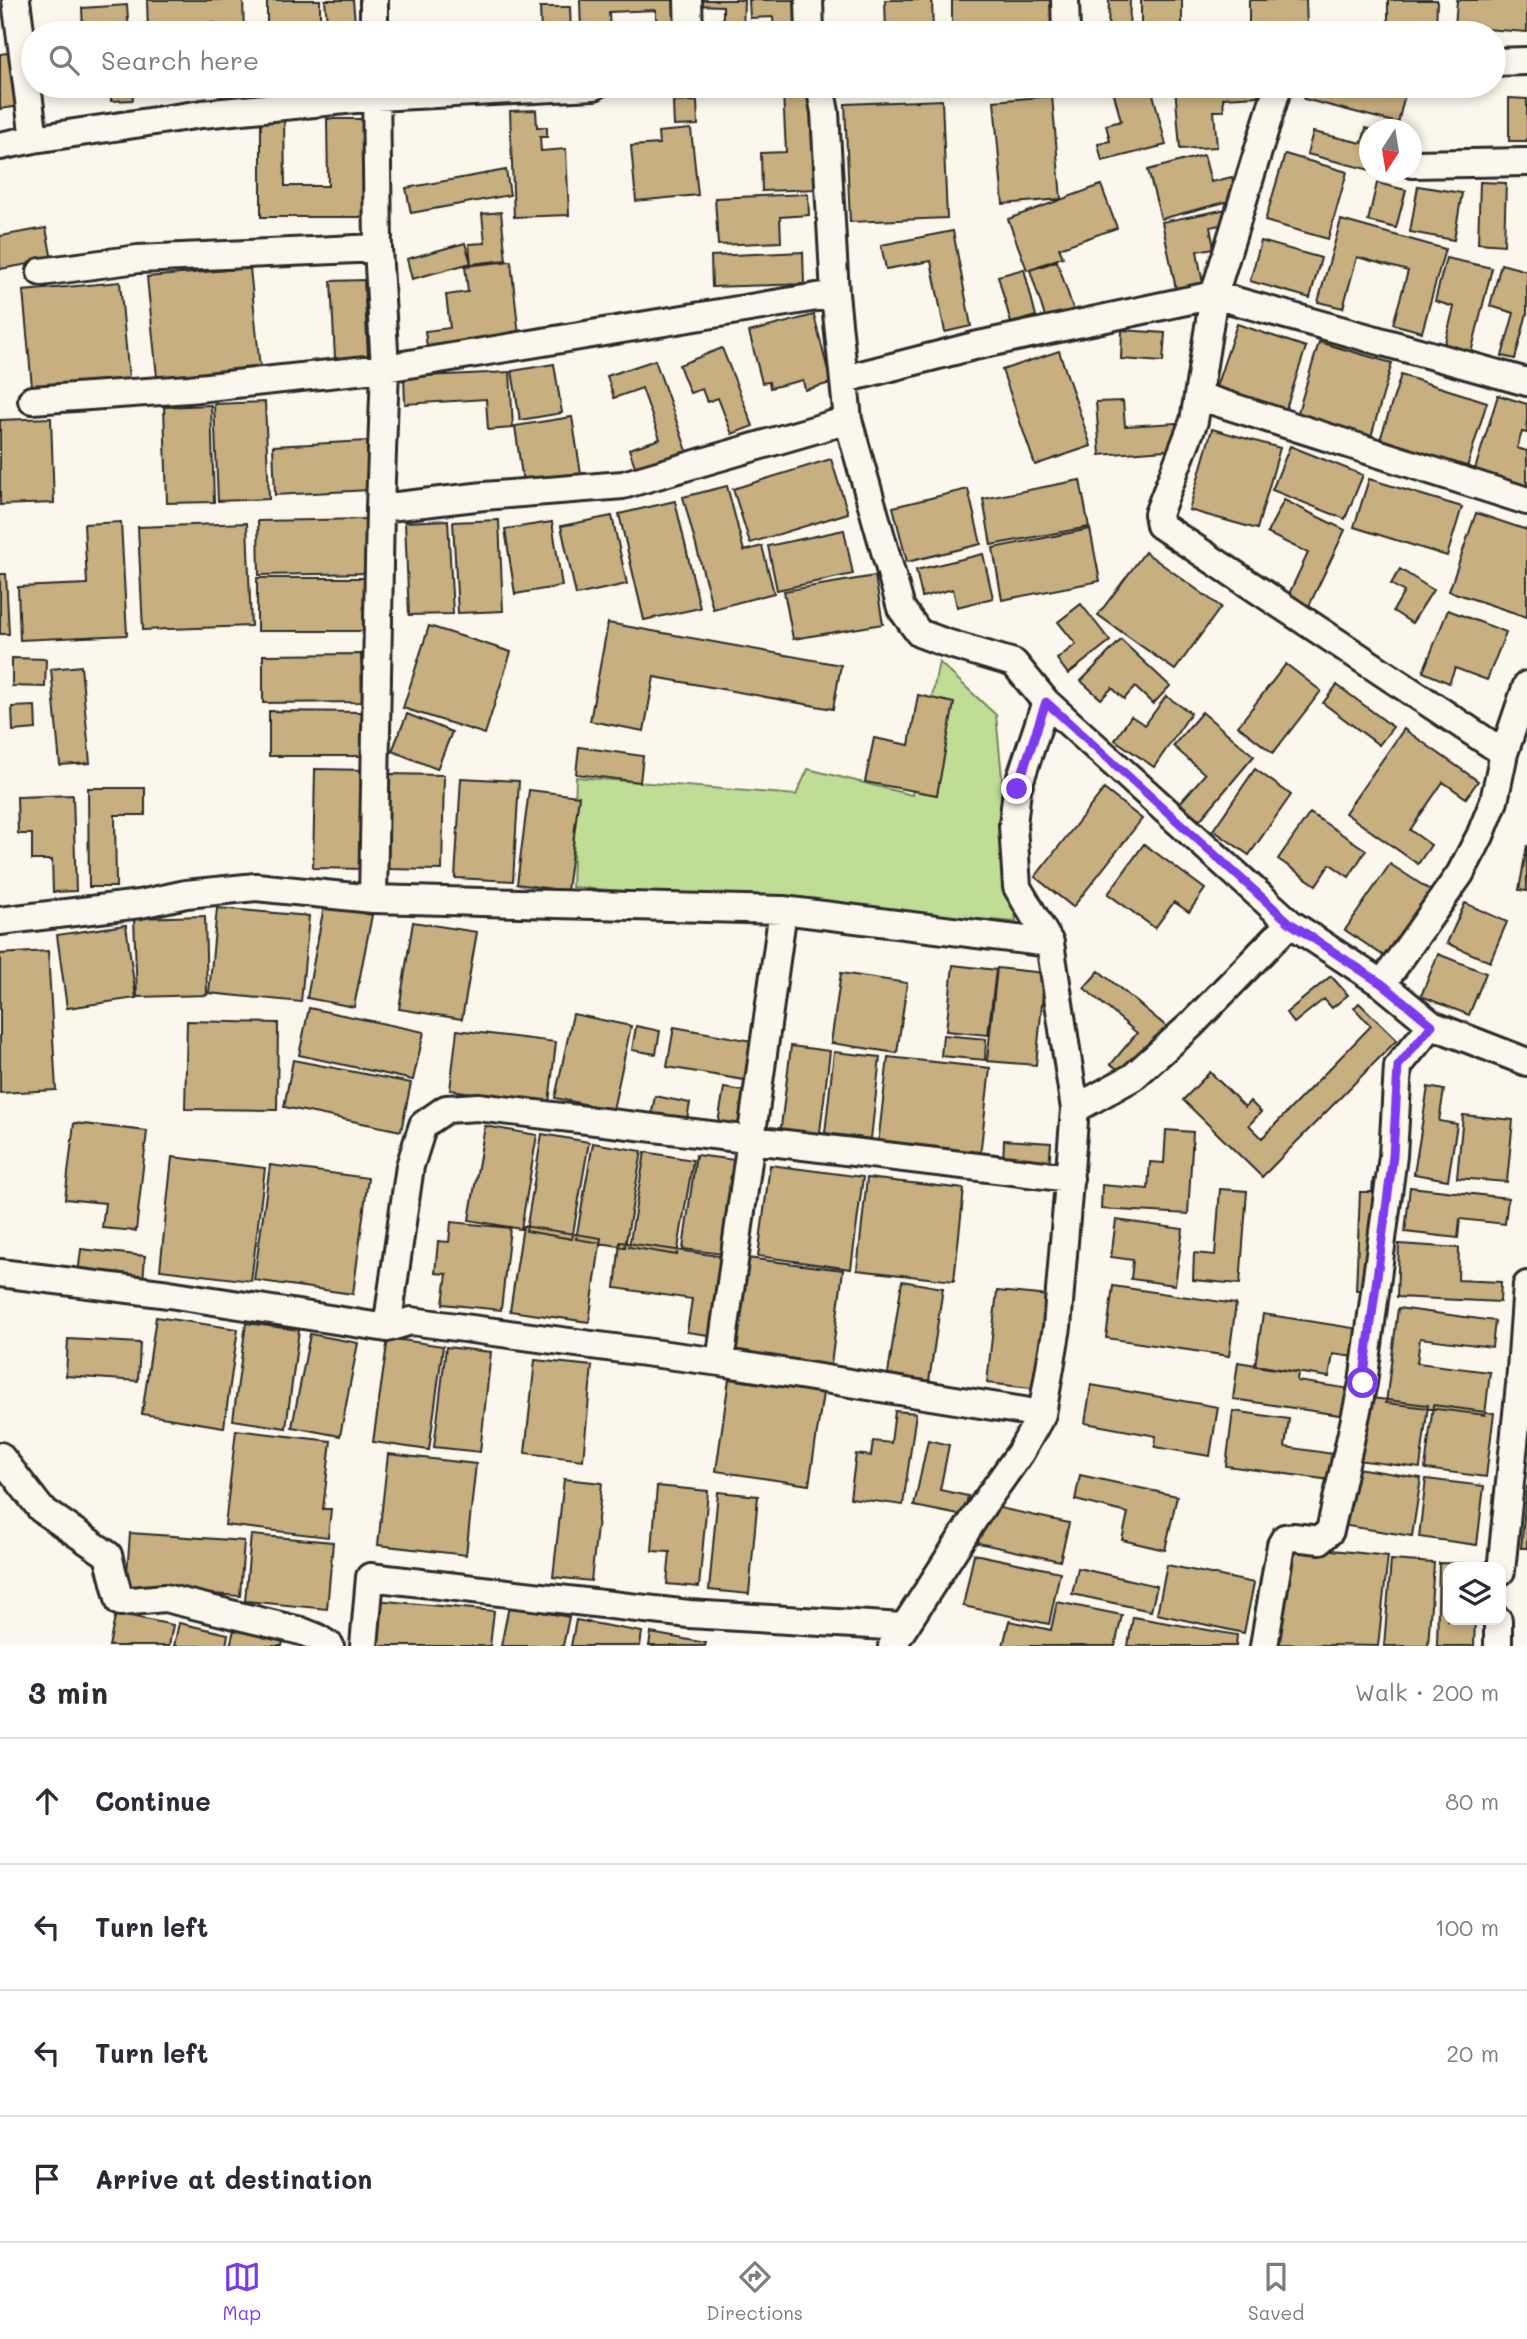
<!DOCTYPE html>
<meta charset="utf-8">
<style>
body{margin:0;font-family:Mali,sans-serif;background:#f7f7f7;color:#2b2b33}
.controls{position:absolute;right:21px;bottom:21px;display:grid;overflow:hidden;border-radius:14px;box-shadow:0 4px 10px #0003}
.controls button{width:63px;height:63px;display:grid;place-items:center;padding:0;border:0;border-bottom:2px solid #e1e1e2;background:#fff;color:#2b2b33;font:35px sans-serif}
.compass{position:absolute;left:1359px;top:119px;width:63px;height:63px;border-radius:50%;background:#fff;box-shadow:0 4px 10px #0003;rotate:192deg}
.stop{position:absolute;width:21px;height:21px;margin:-16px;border:5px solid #7c3aed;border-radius:50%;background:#fff}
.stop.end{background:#7c3aed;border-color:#fff;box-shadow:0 2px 7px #0008}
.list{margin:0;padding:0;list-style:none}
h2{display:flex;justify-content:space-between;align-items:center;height:91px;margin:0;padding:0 28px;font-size:30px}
h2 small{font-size:23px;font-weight:400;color:#7c7c81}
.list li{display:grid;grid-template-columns:46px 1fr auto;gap:21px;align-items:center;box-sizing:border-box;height:126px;padding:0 28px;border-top:2px solid #e1e1e2}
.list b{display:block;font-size:26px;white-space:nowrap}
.list em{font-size:23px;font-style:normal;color:#7c7c81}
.icon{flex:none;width:38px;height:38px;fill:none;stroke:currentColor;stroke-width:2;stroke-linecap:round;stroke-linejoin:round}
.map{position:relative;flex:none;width:1527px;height:1646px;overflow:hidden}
.search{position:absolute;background:#fff;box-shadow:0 4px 10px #0003;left:21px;right:21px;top:21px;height:77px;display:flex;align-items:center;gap:18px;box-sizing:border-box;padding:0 24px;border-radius:38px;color:#7c7c81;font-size:26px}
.sheet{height:595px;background:#fff}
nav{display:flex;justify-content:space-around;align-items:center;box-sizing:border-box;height:98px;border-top:2px solid #e1e1e2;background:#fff;font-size:19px;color:#7c7c81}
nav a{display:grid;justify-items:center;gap:4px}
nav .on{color:#7c3aed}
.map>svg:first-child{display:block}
.green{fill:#bfdd95;stroke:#758460;stroke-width:2}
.building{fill:#c7af7f;stroke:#2b2b2b;stroke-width:2}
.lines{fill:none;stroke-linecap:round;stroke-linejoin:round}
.street-casing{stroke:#2b2b2b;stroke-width:32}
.street{stroke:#fbf7ec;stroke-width:26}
.route{stroke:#7c3aed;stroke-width:9}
</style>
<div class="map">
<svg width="1527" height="1646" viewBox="0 0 1527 1646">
<rect width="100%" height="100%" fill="#fbf7ec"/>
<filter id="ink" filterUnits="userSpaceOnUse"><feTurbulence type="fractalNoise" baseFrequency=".0143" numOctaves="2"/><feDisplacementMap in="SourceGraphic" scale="14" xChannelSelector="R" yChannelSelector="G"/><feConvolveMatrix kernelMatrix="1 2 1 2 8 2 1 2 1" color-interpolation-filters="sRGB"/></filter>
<g filter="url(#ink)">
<!-- green -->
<path class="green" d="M939,662l57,53 20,207 -444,-35 4,-110 220,18 12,-26 104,26z"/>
<!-- building -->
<path class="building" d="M147,0h96l1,33h-29l-1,-10 -31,1v9h-35z
M267,0h53v33h-53z
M325,0h28l3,33h-28z
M580,0h102l1,33h-27v-23l-47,2 1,21h-29z
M697,0h47l-1,33h-20v-27l-26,-1z
M749,0h53l1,33h-29l-1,-16 -23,1z
M885,0h47l1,33h-47z
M952,0h100v33h-100z
M1109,0h21l-1,33h-21z
M1141,0h41v33h-41z
M1249,0h57l1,28h-58z
M1388,0h49l-1,30 -48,-2z
M1457,0h70v32l-72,-5z
M127,5l2,28h-46l-1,-25z
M540,7h30l1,26h-30z
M14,52l7,54 -21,3v-55z
M110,86h22l1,14 -22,1z
M1112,86h39l15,59 -64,16 -4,-17 12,-3 -4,-16 15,-4z
M1175,86h82l1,10 -35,2 1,13h-10l3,36 -37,2z
M1307,86h100l-9,37 -94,-24z
M816,91l4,98 -58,2 -1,-38 25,-1 -3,-60z
M1052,96l9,103 -58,5 -9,-103z
M1509,98l18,1v42h-18z
M942,100l5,118 -97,4 -5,-118z
M697,101l1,24 -24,1 -1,-24z
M536,110l1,17h10v10h-7l1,14 25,-2 3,66 -55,2 -4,-106z
M284,119l1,67h43l-1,-67h37l1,98h-104v-97z
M1366,128l6,2h-2v40l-63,-16 6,-22 49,11z
M691,129l7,66 -62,6 -5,-55 28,-2 -1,-12z
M1285,154l62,18 -19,67 -63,-18z
M1204,155l7,27 21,-5 5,22 -76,20 -13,-49z
M506,170l4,25 -99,18 -5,-25z
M1480,182l26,1 -2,62 -26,-2z
M1377,183l29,7 -10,38 -28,-7z
M1101,185l16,43 -58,20 4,9 -36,13 -19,-51z
M1418,186l44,7 -8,47 -44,-8z
M808,194l1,21 -29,2 1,25 -63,3 -3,-47z
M1227,209l-2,15 -15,3 4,21 -17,3 6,33 -27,5 -14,-67z
M501,212l5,48 -35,4 -2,-20 16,-1 -3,-29z
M1341,220l104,29 -23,83 -29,-8 15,-53 -51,-14 -14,51 -25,-6z
M46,228l6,32 -52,9v-33z
M953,231l18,95 -26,6 -14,-71 -45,8 -5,-24z
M1261,241l60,17 -11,40 -60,-17z
M465,243l6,20 -59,16 -5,-20z
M803,252l1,32 -92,3 -1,-31z
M1446,258l46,10 -21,85 -27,-7 10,-39 -19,-6z
M511,261l8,75 -92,11 -2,-16 25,-3 -4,-33 22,-3 -3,-26z
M1057,261l18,53 -28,9 -17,-53z
M1501,264l26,7v42l-12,46 -13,-3 12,-43 -24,-7z
M250,268l10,100 -103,9 -10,-100z
M1024,269l12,47 -25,7 -13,-47z
M364,280l4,77 -33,1 -4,-77z
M120,282l9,97 -97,8 -9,-96z
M814,315l17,68 -26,7 -2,-10 -33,8 -1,-6 -7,1 -13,-51z
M1237,324l69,23 -22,68 -70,-22z
M1122,330l43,3 -2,29 -42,-3z
M1319,342l73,21 -23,81 -74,-22z
M722,348l31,78 -21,8 -14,-36 -11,4 -5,-13 -12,4 -11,-28z
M1059,351l32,95 -56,19 -33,-95z
M655,360l32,91 -51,18 -7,-20 31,-10 -18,-51 -28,10 -7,-22z
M554,364l8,49 -42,7 -8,-49z
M510,372l3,56 -25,2 -2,-31 -81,5 -1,-27z
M1401,375l86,27 -23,75 -87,-28z
M1498,395l29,9v29l-5,-1 -5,16 10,3v48l-56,-17z
M1123,401l2,25 51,-3 2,26 -78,6 -4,-53z
M265,402l4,97 -51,2 -4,-97z
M211,405l3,97 -47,1 -3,-96z
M572,417l9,57 -58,9 -8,-57z
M51,418l3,85 -54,2v-85z
M1212,429l68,19 -23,81 -68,-19z
M367,441l3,49 -95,5 -2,-49z
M1290,446l73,29 -18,44 -73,-29z
M831,459l17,54 -98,30 -17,-54z
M1369,479l93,28 -15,49 -93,-29z
M1080,480l9,47 -98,18 -8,-46z
M727,486l17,65 18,-5 12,47 -61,16 -30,-112z
M968,489l13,55 -74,18 -14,-55z
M1284,500l61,30 -36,76 -21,-10 20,-43 -41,-20z
M675,501l25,107 -56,12 -25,-106z
M1476,513l51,17v87l-78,-26z
M612,516l15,68 -51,11 -15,-69z
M370,519l1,54 -112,2 -1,-54z
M448,520l5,94 -44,1 -4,-93z
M499,520l4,91 -45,2 -5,-91z
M121,522l6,113 -107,5 -2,-53 69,-3 -3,-60z
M552,522l10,64 -47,8 -10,-65z
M247,523l4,103 -108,4 -5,-103z
M1090,529l10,52 -98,19 -9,-52z
M844,530l9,44 -76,16 -9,-44z
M1145,552l76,55 -46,63 -77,-55z
M983,554l10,44 -36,9 -4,-18 -31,8 -6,-27z
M1400,569l33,21 -21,33 -19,-12 11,-19 -13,-8z
M0,574h6l3,60h-9z
M875,576l8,48 -90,15 -9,-48z
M257,578h112v53h-112z
M1081,604l29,37 -42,33 -11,-15 19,-15 -18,-22z
M1448,610l58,22 -19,48 -32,-12 -6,15 -26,-11z
M608,623l233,42 -8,44 -179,-32 -10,54 -54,-10z
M429,626l82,26 -26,82 -82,-26z
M1121,640l49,46 -17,18 -18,-17 -11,12 -12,-11 -11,11 -20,-18z
M361,654l1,48 -99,1v-48z
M12,658l34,1 -1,28 -33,-1z
M1286,664l35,27 -48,62 -35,-27z
M81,666l9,97 -30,2 -9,-96z
M1337,685l56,42 -14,18 -56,-42z
M918,695l36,8 -17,92 -72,-13 9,-44 35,7z
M1166,696l25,17 -37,54 -39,-27 16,-24 14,9z
M35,706l1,23 -23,2 -1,-24z
M269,711l97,1v44h-97z
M1202,712l52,44 -54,64 -20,-17 25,-29 -32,-28z
M407,714l45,18 -15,37 -45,-18z
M1404,729l74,52 -12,17 -23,-16 -33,48 21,15 -13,19 -73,-51z
M579,747l64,9 -3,26 -64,-8z
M315,769l53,1 -1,99 -54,-1z
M1255,769l36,26 -42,60 -36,-25z
M388,774l56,1 -2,95 -56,-1z
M461,778l58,3 -6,100 -58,-3z
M88,788h57v27h-30l1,72h-27z
M1104,789l38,30 -69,88 -38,-30z
M529,790l50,6 -12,95 -50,-7z
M73,795l3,96 -23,1 -1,-32h-20v-26h-14l-1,-37z
M1310,813l56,37 -17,27 -19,-13 -14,21 -38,-26z
M1144,844l61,45 -16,23 -15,-10 -19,26 -47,-34z
M1527,845v46l-8,-1z
M1390,864l43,28 -46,66 -42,-28z
M1465,903l42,19 -17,40 -43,-19z
M324,906l48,9 -18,92 -47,-9z
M217,908l92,8 -8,86 -92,-9z
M205,916l2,79 -70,2 -3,-79z
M413,922l64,10 -15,87 -63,-10z
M126,925l10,73 -69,10 -10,-73z
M48,951l8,139 -56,3v-139z
M1438,954l48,19 -17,42 -48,-19z
M953,965l43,5 -8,65 -42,-4z
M997,968l48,5 -9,92 -49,-4z
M1099,971l68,56 -41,49 -15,-12 26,-31 -53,-45z
M841,973l66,10 -10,70 -66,-10z
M1331,976l17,19 -16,13 -8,-9 -30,24 -8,-10z
M1359,1003l38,37 -135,137 -79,-77 27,-28 35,35 5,-6 11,11 -12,13 13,13 109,-112 -17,-18z
M309,1008l115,24 -11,48 -114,-25z
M573,1014l58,12 -18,84 -58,-12z
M187,1021l91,2 -1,87 -92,-1z
M636,1026l24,5 -4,23 -24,-4z
M674,1027l89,16 -7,39 -89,-15z
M457,1030l99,12 -7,61 -99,-13z
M943,1035l43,4 -1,21 -44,-4z
M791,1046l39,5 -11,89 -39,-5z
M834,1052l46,5 -9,82 -46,-6z
M888,1057l102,11 -10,88 -102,-12z
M293,1060l118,23 -10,48 -117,-24z
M1428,1087l16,3 -5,31 18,3 -9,56 -34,-6z
M724,1088l32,5 -6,35 -32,-5z
M655,1096l35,7 -4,21 -35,-7z
M1463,1115l50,5 -6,62 -50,-4z
M74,1123l73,8 -11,100 -34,-3 3,-25 -40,-4z
M485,1126l52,9 -16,94 -52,-9z
M1166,1130l27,2 -5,82 -87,-5 1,-24 46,4 2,-27 14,1z
M542,1134l47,8 -17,97 -46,-8z
M1004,1140l47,3 -2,24 -46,-3z
M593,1143l49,8 -17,96 -49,-8z
M645,1152l48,8 -16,95 -48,-8z
M696,1155l47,6 -12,94 -48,-6z
M172,1157l93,11 -14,113 -91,-11z
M270,1165l98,13 -15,116 -99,-14z
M770,1165l93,12 -12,92 -93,-13z
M867,1178l97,11 -10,92 -97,-11z
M1373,1179l5,1 -5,110h-17l4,-98h12z
M1410,1187l98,11 -3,26 -45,-5 -2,19 -53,-6z
M1220,1189l27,2 -7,93 -47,-4 1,-27 21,2z
M1116,1220l67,9 -8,56 -44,-6 2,-19 -22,-3z
M451,1222l59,6 -9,82 -58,-6 4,-30 -12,-1 3,-32 11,1z
M523,1226l78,12 -12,84 -79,-11z
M620,1242l106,15 -10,79 -29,-4 5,-33 -77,-11z
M1399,1244l60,4 -1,32 43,2 -1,20 -103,-5z
M81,1249l64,7 -2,26 -65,-7z
M747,1258l96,12 -12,95 -96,-13z
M902,1281l41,7 -14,93 -41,-7z
M1113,1286l123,18 -7,52 -123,-18z
M997,1291l52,5 -9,93 -53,-6z
M1398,1308l97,13 -3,26 -72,-9 -3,25 73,9 -5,43 -99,-12z
M1263,1314l103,16 -4,28 -29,-4 -4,23 -74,-11z
M156,1317l82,12 -14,98 -82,-13z
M246,1323l53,7 -13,98 -53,-8z
M310,1334l48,9 -18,93 -48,-9z
M388,1338l55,8 -14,104 -56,-8z
M68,1339l72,4 -2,38 -72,-5z
M446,1347l45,5 -11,100 -46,-5z
M535,1360l57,6 -9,94 -58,-7z
M1238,1362l60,10 -1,9 54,8 -5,27 -113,-17z
M729,1379l94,14 -14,92 -93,-14z
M1091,1385l127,22 -8,49 -55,-9 1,-11 -71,-13z
M1364,1397l64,8 -8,63 -64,-8z
M1433,1405l61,8 -8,64 -61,-8z
M895,1411l21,2 -13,92 -53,-7 6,-44 15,2 2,-15 18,2z
M1233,1411l56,8 -4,28 49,7 -3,26 -105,-14z
M236,1430l95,11 -8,68h8l-3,28 -103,-12z
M928,1440l21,5 -9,45 28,6 -4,20 -50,-10z
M388,1454l88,10 -10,91 -88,-10z
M1350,1467l71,11 -9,58 -71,-11z
M1080,1475l97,21 -12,54 -43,-10 6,-27 -53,-13z
M564,1479l38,4 -11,98 -38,-4z
M1426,1479l58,7 -7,59 -58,-8z
M657,1486l51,5 -9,96 -32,-3 3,-32 -18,-1z
M1527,1486v62h-6z
M718,1492l40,4 -9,98 -40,-4z
M986,1505l83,18 -9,38 -82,-18z
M130,1533l114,8 -4,55 -114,-8z
M251,1535l82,7 -6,67 -82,-8z
M1285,1545l103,11 -10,90 -104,-2z
M974,1554l86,18 -11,52 -86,-18z
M1391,1560l43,3 -6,83h-44z
M1439,1563l37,1v3h-28v53h27l-1,26h-37z
M1167,1565l87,18 -10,50 -87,-19z
M1078,1568l79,18 -6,25 -79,-17z
M375,1600l119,11 -4,35h-119z
M1057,1602l65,13 -7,31h-112l6,-25 42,9z
M509,1606l60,11 -6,29h-62z
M116,1613l57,12 -4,21h-60z
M1133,1617l104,18 -1,11h-108z
M576,1620l66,12 -2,14h-69z
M179,1623l49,11 -2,12h-52z
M234,1630l49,11 -1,5h-52z
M651,1633l55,10 -1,3h-56z"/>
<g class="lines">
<defs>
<path id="street" d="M16,0l18,139
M374,0v33
M688,0l1,33
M809,0l1,33
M1065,0l1,33
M1494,62l33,-1
M820,86l5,26 10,182 13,126 53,188 18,25 24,9 71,21 32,39 244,221 92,61 50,41 95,37
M1278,86l-64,209 -16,101 329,105
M0,146l34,-7 168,-25 174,-17 218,-11
M1412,164l115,-2
M41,272l97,-13 240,-11
M845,379l129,-33 240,-51 313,87
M1198,396l-4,25 -36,93 2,11 344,228
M32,400l157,-11 196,-21 450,-74
M380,508l104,-12 139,-11 225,-65
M1046,702l-29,87 -4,36 4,62 33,56 25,166
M373,899l7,-391 5,-140 -7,-120 -2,-162
M0,921l140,-17 46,-10 70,-7 117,12 410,11 267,33
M1382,984l78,-110 20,-38 14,-35 10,-48 23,-68
M0,1273l169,21 218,34 24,-7 309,41 322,52
M387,1328l23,-162 13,-41 23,-16 32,-2 592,71
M720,1362l63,-452
M0,1456l41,53 67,46 12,47 45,-4 136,33 15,6 14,9
M1501,1571l19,-187 7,-99
M364,1646l6,-69 319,37 214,13
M892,1646l91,-141 37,-52 22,-39 15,-87 18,-218 58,-32 58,-52 99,-102
M1264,1646l17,-101 4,-7 8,-1 27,3 10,-9 33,-148 30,-227 5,-90 34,-41
M1498,1646v-26"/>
</defs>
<!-- street casing -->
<use href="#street" class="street-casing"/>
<!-- street -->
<use href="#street" class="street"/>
</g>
</g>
<g class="lines" filter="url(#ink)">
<!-- route -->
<path class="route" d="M1017,789l29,-87 244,221 92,61 50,41 -34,41 -5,90 -30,227"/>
</g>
</svg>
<div class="controls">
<button><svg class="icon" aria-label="layers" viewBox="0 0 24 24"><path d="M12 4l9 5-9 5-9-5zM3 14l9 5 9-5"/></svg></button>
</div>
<svg class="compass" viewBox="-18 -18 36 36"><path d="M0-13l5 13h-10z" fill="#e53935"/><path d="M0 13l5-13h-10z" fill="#7c7c81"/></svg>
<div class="stop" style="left:1363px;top:1383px"></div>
<div class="stop end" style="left:1017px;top:789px"></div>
<div class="search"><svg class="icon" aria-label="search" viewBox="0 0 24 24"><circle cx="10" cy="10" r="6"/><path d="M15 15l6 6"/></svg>Search here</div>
</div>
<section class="sheet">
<h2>3 min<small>Walk · 200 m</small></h2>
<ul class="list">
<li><svg class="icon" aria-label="ahead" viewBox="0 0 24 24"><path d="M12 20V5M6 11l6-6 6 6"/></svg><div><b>Continue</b></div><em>80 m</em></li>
<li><svg class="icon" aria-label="left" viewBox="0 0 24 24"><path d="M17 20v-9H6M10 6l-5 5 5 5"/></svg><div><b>Turn left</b></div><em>100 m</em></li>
<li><svg class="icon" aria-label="left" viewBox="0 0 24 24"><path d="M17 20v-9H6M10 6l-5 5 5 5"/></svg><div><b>Turn left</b></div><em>20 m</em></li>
<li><svg class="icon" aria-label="arrive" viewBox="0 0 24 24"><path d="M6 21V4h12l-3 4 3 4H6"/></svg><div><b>Arrive at destination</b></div></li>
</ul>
</section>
<nav>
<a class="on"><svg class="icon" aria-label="map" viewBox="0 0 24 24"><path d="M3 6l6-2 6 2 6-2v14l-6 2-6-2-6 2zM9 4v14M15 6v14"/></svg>Map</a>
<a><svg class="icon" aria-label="directions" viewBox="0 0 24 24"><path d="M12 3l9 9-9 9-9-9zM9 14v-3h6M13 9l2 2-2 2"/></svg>Directions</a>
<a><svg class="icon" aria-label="saved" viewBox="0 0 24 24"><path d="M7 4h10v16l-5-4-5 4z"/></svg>Saved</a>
</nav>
